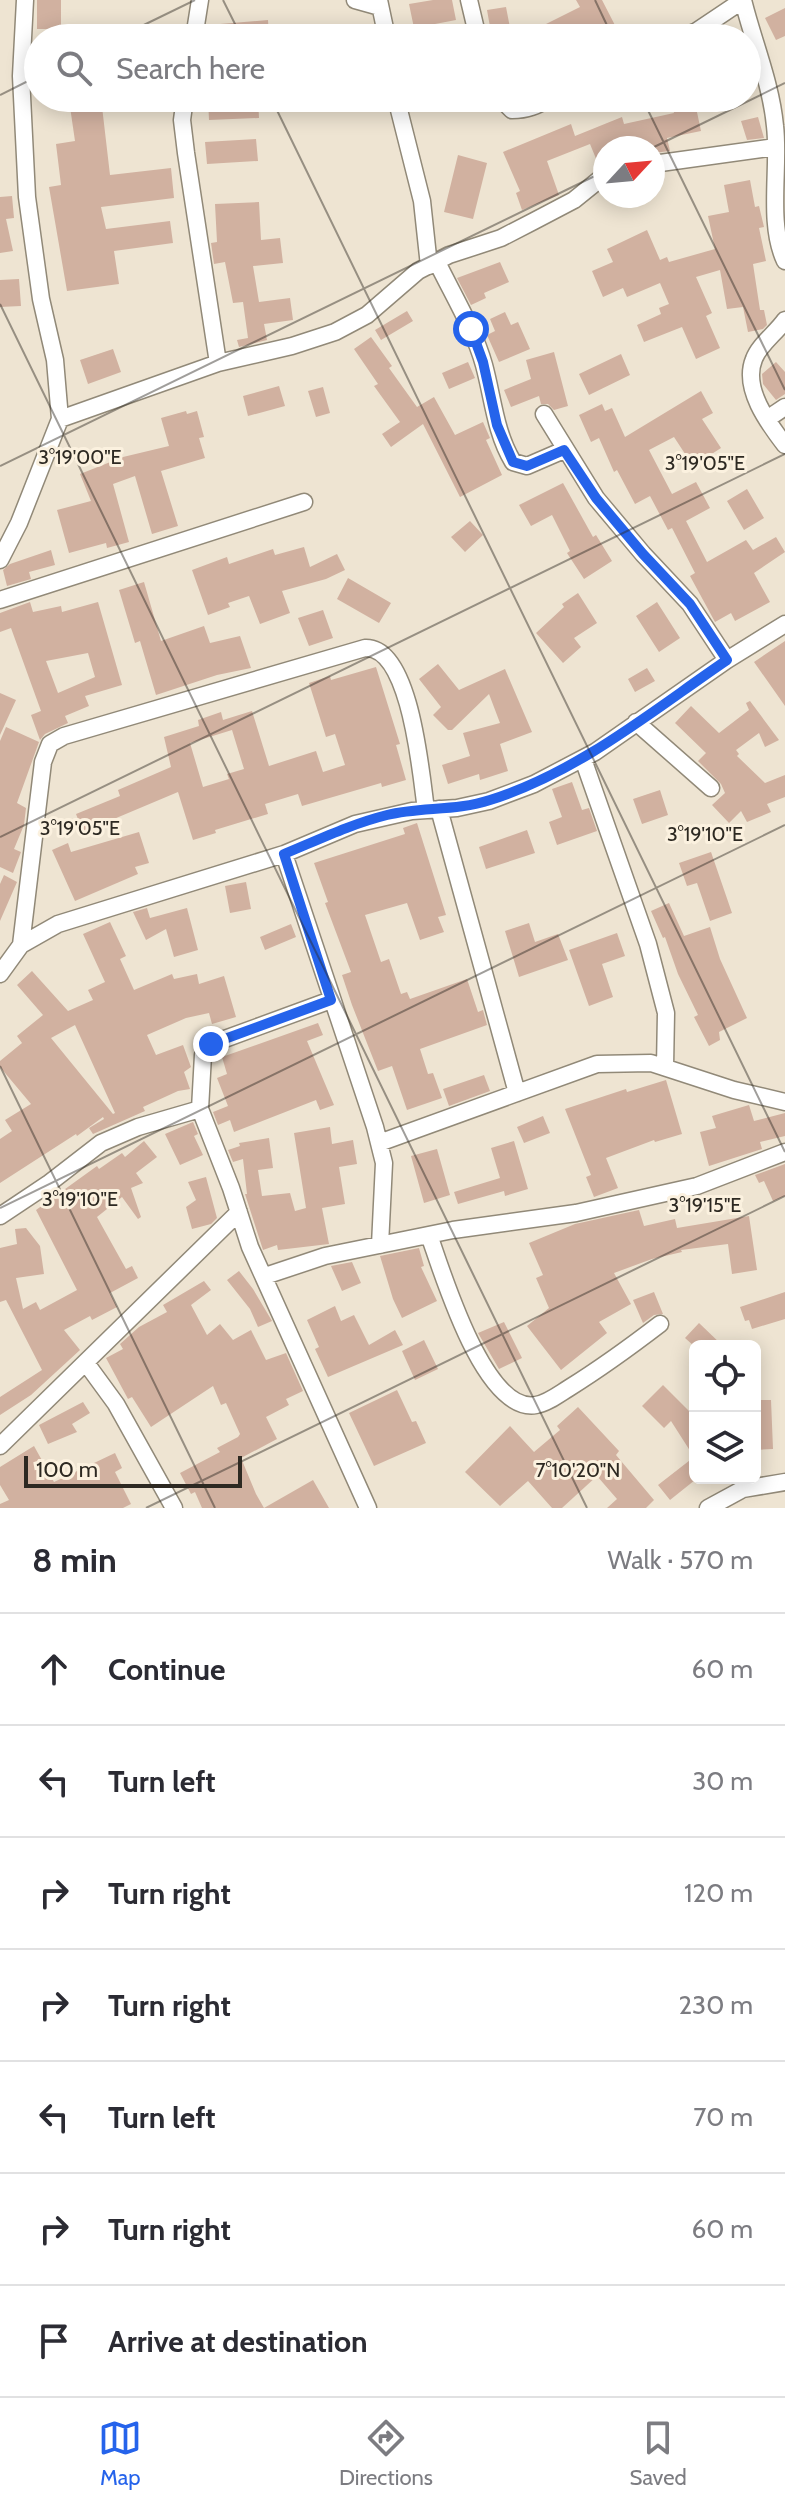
<!DOCTYPE html>
<meta charset="utf-8">
<style>
body{margin:0;font-family:Cabin,sans-serif;background:#f2f2f3;color:#2b2b33}
.controls{position:absolute;right:24px;bottom:24px;display:grid;overflow:hidden;border-radius:12px;box-shadow:0 4px 20px #0003}
.controls button{width:72px;height:72px;display:grid;place-items:center;padding:0;border:0;border-bottom:2px solid #e1e1e2;background:#fff;color:#2b2b33;font:40px sans-serif}
.compass{position:absolute;left:593px;top:136px;width:72px;height:72px;border-radius:50%;background:#fff;box-shadow:0 4px 20px #0003;rotate:64deg}
.scale{position:absolute;left:24px;bottom:20px;width:218px;box-sizing:border-box;padding-left:8px;border:4px solid #2d2922;border-top:0;font-size:22px;line-height:28px;white-space:nowrap;color:#2d2922;-webkit-text-stroke:6px #fbf1df;paint-order:stroke}
.stop{position:absolute;width:24px;height:24px;margin:-18px;border:6px solid #2563eb;border-radius:50%;background:#fff}
.stop.end{background:#2563eb;border-color:#fff;box-shadow:0 2px 8px #0008}
.list{margin:0;padding:0;list-style:none}
h2{display:flex;justify-content:space-between;align-items:center;height:104px;margin:0;padding:0 32px;font-size:34px}
h2 small{font-size:26px;font-weight:400;color:#7c7c81}
.list li{display:grid;grid-template-columns:52px 1fr auto;gap:24px;align-items:center;box-sizing:border-box;height:112px;padding:0 32px;border-top:2px solid #e1e1e2}
.list b{display:block;font-size:30px;white-space:nowrap}
.list em{font-size:26px;font-style:normal;color:#7c7c81}
.icon{flex:none;width:44px;height:44px;fill:none;stroke:currentColor;stroke-width:2;stroke-linecap:round;stroke-linejoin:round}
.map{position:relative;flex:none;width:785px;height:1508px;overflow:hidden}
.search{position:absolute;background:#fff;box-shadow:0 4px 20px #0003;left:24px;right:24px;top:24px;height:88px;display:flex;align-items:center;gap:20px;box-sizing:border-box;padding:0 28px;border-radius:44px;color:#7c7c81;font-size:30px}
.sheet{height:888px;background:#fff}
nav{display:flex;justify-content:space-around;align-items:center;box-sizing:border-box;height:112px;border-top:2px solid #e1e1e2;background:#fff;font-size:22px;color:#7c7c81}
nav a{display:grid;justify-items:center;gap:4px}
nav .on{color:#2563eb}
.map>svg:first-child{display:block}
.building{fill:#d1b1a0;fill-rule:evenodd}
.lines{fill:none;stroke-linecap:round;stroke-linejoin:round}
.street-casing{stroke:#918978;stroke-width:19}
.street{stroke:#fff;stroke-width:16}
.route{stroke:#2563eb;stroke-width:10}
.ticks{fill:none;stroke:#2d2922;stroke-width:2;stroke-opacity:0.45}
.ticks-label{font-size:20px;text-anchor:middle;fill:#2d2922;stroke:#fbf1df;stroke-width:6;stroke-linejoin:round;paint-order:stroke}
</style>
<div class="map">
<svg width="785" height="1508" viewBox="0 0 785 1508">
<rect width="100%" height="100%" fill="#eee4d2"/>
<!-- building -->
<path class="building" d="M37,0h24v29h-24z
M433,0h19l4,20 -42,8 -5,-24z
M576,0h26l18,35 -7,3h-67l-6,-11 40,-20z
M506,7l6,31h-20l-5,-28z
M785,8v28l-9,4 -11,-22z
M268,20l1,18h-48l-1,-14z
M83,98h18l9,77 61,-7 3,30 -73,9 5,22 64,-8 3,22 -59,8 5,33 -52,7 -18,-104 12,-2 -5,-41 19,-3 -6,-41z
M208,98h50l1,20 -50,2z
M670,98h24l7,33 -34,7 3,13 -17,2v-5h-15l-2,-8 -21,8h-10v16l-6,2 -9,-22 -43,17 12,34 -37,15 -6,-17 4,-2 -17,-39 68,-28 4,12 47,-19 2,7 50,-11z
M758,117l6,21 -17,2 -6,-19z
M256,139l2,22 -51,3 -2,-22z
M458,155l29,8 -14,56 -29,-7z
M750,180l5,27 4,-1 5,21 -5,1 7,33 -13,3 7,46h4l3,15 -4,4 -15,3 -5,-25 -16,2 -7,-39 -24,7 16,36 -6,3 14,32 -24,11 -14,-32 -38,15 -7,-17 24,-11 -2,-6 10,-4 -9,-21 -33,14 -4,-9 -20,9 -11,-26 21,-9 -6,-13 40,-19 13,30 7,-3 2,5 46,-13 -7,-33 21,-4 -5,-27z
M12,196l2,22 -8,1 7,32 -13,2v-56z
M259,202l2,38 19,-2 3,25 -30,3 6,36 31,-4 3,22 -29,4 3,16 -28,7 -2,-7 11,-2 -5,-36 -10,1 -8,-41 -11,2 -3,-21 6,-1 -2,-38z
M500,262l9,20 -25,11 2,5 -15,7 -14,-27z
M19,279l2,27 -21,1v-27z
M407,311l6,10 -32,19 -6,-10z
M505,312l6,13 7,-3 12,27 -31,13 -12,-27 8,-4 -5,-12z
M371,337l21,29 -3,2 28,39 17,-10 21,38 28,-13 7,16 -4,2 16,35 -42,22 -37,-73 -32,23 -9,-13 18,-12 -26,-36 4,-2 -24,-35z
M113,349l8,23 -33,12 -8,-24z
M554,352l14,54 -14,4 -6,-6h-7l-2,-8 -28,11 -7,-17 27,-11 -5,-19z
M621,354l9,21 -41,20 -10,-21z
M468,362l7,16 -26,11 -7,-16z
M776,362l9,10v22l-9,6 -13,-16 -1,-10z
M279,386l6,20 -37,10 -5,-20z
M323,387l7,26 -14,4 -8,-26z
M701,391l12,22 -11,6 19,29 -28,18 -19,-29 -25,13 23,44 24,-12 14,26 -24,13 21,41 39,-22 7,10 23,-13 9,15 -31,21 16,29 -35,19 -4,-8 -16,9 -25,-46 5,-3 -23,-45 -4,2 -18,-34 -15,8 -18,-34 -3,2 -15,-34 -8,4 -12,-27 23,-11 3,7 7,-3 13,29z
M186,411l1,3 10,-3 7,26 -5,1 6,20 -44,13 17,55 -26,8 -17,-58 -22,8 16,58 -22,6 -1,-5 -37,10 -12,-43 34,-9 -11,-27 43,-17 46,-11 -8,-28z
M563,483l30,54 3,-2 16,26 -28,18 -17,-26 3,-2 -18,-36 -21,11 -12,-21z
M747,489l17,29 -20,12 -17,-29z
M470,521l13,14 -18,17 -14,-15z
M304,547l6,20 27,-13 8,16 -19,9 -44,12 8,22 -30,11 -11,-28 -21,7 2,4 -22,8 -16,-45 35,-13 2,7 44,-15 2,6z
M51,550l4,15 -26,7 2,7 -24,7 -4,-16 7,-6z
M348,578l43,25 -12,20 -42,-24z
M144,582l17,59 43,-15 6,17 30,-7 11,32 -34,7 -61,20 -16,-54 -5,2 -16,-53z
M578,593l19,30 -23,15 7,9 -18,16 -27,-30 28,-26 -2,-3z
M30,602l3,10 28,-6 1,6 36,-10 24,83 -37,11 4,10 -24,10 3,7 -23,11 -5,6 -9,-25 10,-4 -30,-83 -11,4v-19zM88,653l7,24 -37,16 -12,-32z
M657,602l23,36 -21,14 -23,-36z
M323,610l10,28 -24,8 -11,-28z
M785,641v65l-31,-44z
M438,664l21,26 46,-21 27,63 -32,12 8,27 -28,9 -1,-6 -31,10 -6,-19 28,-9 -7,-23 37,-10 -11,-29 -37,36h-4l-15,-15 8,-8 -22,-28z
M376,667l24,77 -4,1 10,35 -24,7 -1,-4 -79,23 -4,-12 -33,10 3,10 -53,16 1,3 -23,7 -15,-48 -95,40 -7,-18 44,-18 -2,-6 53,-23 -7,-30 35,-11 -1,-6 23,-8 2,8 29,-9 17,55 47,-15 7,21 22,-7 -10,-31 -9,3 -17,-54 21,-7 1,4zM232,730l12,39 -17,5 2,5 -26,8 -13,-44z
M647,668l8,13 -20,11 -7,-13z
M0,693l16,7 -16,35z
M750,701l29,39 -14,7 -6,-14 -23,17 3,4 -2,2 28,27 20,-8v22l-18,7 4,8 -24,10 -6,-11 -12,12 -17,-18 13,-12 -4,-9 -23,-23 8,-8 -31,-30 16,-17 28,27 30,-23 -3,-7z
M6,727l33,15 -22,61 9,5 -2,17 -10,24 7,3 -8,21 -13,-6v-126z
M572,782l10,28 7,-2 8,23 -40,14 -8,-23 13,-5 -10,-28z
M660,790l8,25 -26,9 -9,-25z
M417,823l29,92 -8,2 6,15 -24,8 -13,-37 -42,12 16,47 8,-3 12,35 6,-2 3,7 57,-20 11,33 5,-2 4,15 -67,24 8,25 5,-1 9,25 -35,12 -15,-44 -14,5 -26,-66 -10,-30 9,-3 -26,-69 3,-1 -14,-39 91,-29 -2,-6z
M527,830l8,23 -49,16 -7,-22z
M139,832l10,31 -14,4 3,7 -63,27 -23,-51 16,-7 3,9z
M711,852l21,61 -22,8 -13,-38 -10,3 -8,-23z
M4,875l13,7 -17,39v-37z
M246,882l5,27 -21,4 -5,-27z
M669,903l15,33 26,-9 10,32 27,59 -28,14 1,8 -11,6 -15,-29 4,-2 -20,-41 -13,-37 -2,1 -12,-27z
M147,908l3,10 37,-10 11,42 -24,7 -8,-28 -20,11 -13,-28z
M110,922l16,34 -6,3 14,31 38,-16 2,5 23,-5 2,10 25,-8 12,41 -24,7 -3,-11 -23,5 -39,17 9,20 27,-10 8,22 -7,5 6,17 -12,2 -35,16 2,4 -52,23 -4,-6 15,-9 -1,-2 -26,19 -1,-2 -76,49v-44l12,-8 -7,-11 26,-16 -31,-37v-6l22,-18 -5,-7 26,-21 -26,-30 15,-14 36,40 25,-11 -5,-10 17,-8 -22,-48zM75,1025l40,88 -2,1 -62,-76z
M529,923l6,19 23,-8 10,26 -49,17 -14,-46z
M291,924l5,13 -31,13 -5,-13z
M617,933l8,23 -23,8 11,33 -24,9 -20,-56z
M318,1023l5,12 -16,6 27,64 -14,5 -4,-10 -82,32 -4,-12 -12,5 -5,-13 15,-6 -11,-28 10,-4 -5,-17z
M484,1075l6,16 -41,15 -6,-17z
M666,1080l16,54 -27,8 -1,-2 -48,18 12,30 -24,9 -8,-20 5,-2 -26,-66 61,-20 1,3z
M749,1105l5,16 31,-8v23l-25,6 2,7 -53,17 -9,-34 16,-4 -4,-12z
M543,1116l7,17 -26,10 -7,-16z
M193,1122l5,12 -4,2 9,19 -23,10 -15,-31z
M330,1127l2,17 21,-4 4,24 -18,3 6,37 -23,4 7,36 -51,6 -1,-5 -14,5 -18,-56h2l-4,-35 -10,3 -5,-12 12,-4 -1,-3 30,-5 4,30 -15,2 4,26 28,-3 5,18 11,-3 -12,-75z
M144,1141l13,16 -21,16 7,10 -12,5 10,29 -3,2 -16,-22 -25,20 29,52 6,-3 6,12 -28,15 7,14 -25,13 -2,-4 -26,14 16,20 -49,45 -31,20v-18l42,-27 -36,-70 -6,2v-54l17,-4 -2,-15 11,-1 14,18 4,28 -28,4 7,31 13,-7 4,8 37,-20 -41,-80 61,-44 2,3 23,-16 3,4z
M514,1141l14,48 -23,7 -1,-5 -46,13 -4,-12 46,-14 -9,-30z
M437,1149l13,46 -26,8 -13,-47z
M785,1164v32l-12,5 -9,-20 -5,2 -4,-8z
M206,1177l11,41 -6,6 -19,5 -6,-22 10,-7 -8,-18z
M639,1210l5,16 31,-7 2,9 72,-12 8,54 -25,4 -4,-30 -47,6 1,2 -30,7 -38,14 17,31 -32,18 8,11 -46,37 -34,-44 22,-18 -13,-30 7,-3 -14,-32 46,-19z
M419,1248l5,18 -3,1 16,34 -35,17 -9,-19 -13,-43z
M352,1262l9,21 -19,8 -11,-25z
M239,1271l14,18 19,32 -14,6 -8,-18 -23,-29z
M204,1281l7,9 -20,15 16,30 13,-11 13,16 18,-10 15,30 20,-7 17,38 -17,8 3,6 -23,12 11,22 -36,19 15,36 8,14 49,-28 16,28h-127l-7,-16 -4,2 -11,-21 40,-21 -3,-4 21,-11 2,-3 -14,-31 -5,2 -8,-19 -62,41 -19,-30 -4,2 -22,-41 17,-9 -3,-5 19,-17 28,-15 -4,-7z
M654,1292l9,22 -9,1 -11,8 -10,-23z
M785,1292v27l-33,10 -3,-9 -4,1 -5,-14z
M335,1306l6,15 13,-6 15,30 26,-15 8,15 -75,32 -13,-28 4,-2 -12,-27z
M504,1322l18,36 -23,11 -21,-36z
M699,1323l24,23h-29l-9,-8z
M424,1340l14,29 -23,11 -13,-29z
M663,1385l32,32v63l-25,20 -12,-15 36,-28 -23,-36 -7,7 -22,-22z
M397,1390l15,32 4,-1 10,22 -52,23 -25,-53z
M755,1400h16l2,49 -18,1z
M83,1402l7,11 -18,11 5,8 -29,12 -9,-19z
M578,1407l41,44 -3,4 38,45 -8,8h-39l10,-9 -20,-23 -35,32h-10l-24,-27 -28,25 -35,-34 45,-46 24,26 26,-22 -3,-4z
M34,1446l20,36 61,-29 7,15 -7,4 16,32 -8,4h-123v-4l9,-4 -9,-15v-18z"/>
<g class="lines">
<defs>
<path id="street" d="M355,0l25,7
M379,0l8,38
M469,0l9,38
M743,0c10,41 28,83 32,126 5,41 -8,97 10,135
M194,38l6,-38
M680,38l17,-7 46,-31
M185,98l-3,22 4,33 32,210
M396,98l26,103 7,65
M500,98l12,12c15,0 25,-4 37,-12
M653,164l123,-17
M437,262c16,33 37,67 47,103 9,33 11,67 29,97l14,4 37,-16
M785,320c-9,13 -26,25 -31,39 -12,29 14,64 31,86
M544,414l52,84 47,56 47,50 37,56
M60,419l158,-56 74,-17 43,-14 32,-17 51,-44 31,-16 52,-17 33,-17 40,-21 31,-25
M767,419l18,-12
M0,560l19,-37 41,-104 -5,-59 -14,-61 -14,-102 -6,-121 4,-76
M0,600l304,-98
M636,722l75,66
M583,759l65,185 18,69 -1,54
M439,809l78,284
M284,854l91,273 9,36 -4,82
M21,945l22,-183 7,-18 14,-8 301,-88c46,-2 56,127 61,162
M0,974l21,-29 37,-21 226,-70 71,-30 57,-13 45,-3 32,-7 45,-17 61,-32 132,-92 58,-36
M331,1000l-120,44 -8,11 -3,54 31,79 19,59 118,261
M379,1143l218,-79 54,-1 83,27 51,12
M0,1216l48,-32 53,-41 37,-16 62,-18
M429,1235c13,36 55,179 107,170 12,-2 23,-11 33,-17 32,-20 61,-41 91,-64
M265,1276l60,-20 128,-26 123,-17 121,-27 88,-34
M86,1363l30,41 58,104
M0,1446l239,-234
M708,1508l35,-19 42,-7"/>
</defs>
<!-- street casing -->
<use href="#street" class="street-casing"/>
<!-- street -->
<use href="#street" class="street"/>
</g>
<g class="lines">
<!-- route -->
<path class="route" d="M211,1044l120,-44 -47,-146c34,-14 67,-30 103,-39 34,-8 70,-4 103,-15 89,-28 162,-89 237,-140l-37,-56 -47,-50 -47,-56 -32,-48 -37,16 -14,-4 -16,-37 -14,-63 -12,-33"/>
</g>
<!-- ticks -->
<path class="ticks" d="M223,0l19,38M595,0l18,38M117,38l78,-38M0,95l38,-19M271,98l514,1054M642,98l143,292M652,148l133,-65M0,304l587,1204M0,466l605,-295M0,837l785,-383M0,1066l215,442M0,1208l785,-383M146,1508l639,-312"/>
<g class="ticks-label">
<text x="80" y="464">3°19'00"E</text>
<text x="705" y="470">3°19'05"E</text>
<text x="80" y="835">3°19'05"E</text>
<text x="705" y="841">3°19'10"E</text>
<text x="80" y="1206">3°19'10"E</text>
<text x="705" y="1212">3°19'15"E</text>
<text x="578" y="1477">7°10'20"N</text>
</g>
</svg>
<div class="controls">
<button><svg class="icon" aria-label="locate" viewBox="0 0 24 24"><circle cx="12" cy="12" r="6"/><path d="M12 2v4M12 18v4M2 12h4M18 12h4"/></svg></button>
<button><svg class="icon" aria-label="layers" viewBox="0 0 24 24"><path d="M12 4l9 5-9 5-9-5zM3 14l9 5 9-5"/></svg></button>
</div>
<svg class="compass" viewBox="-18 -18 36 36"><path d="M0-13l5 13h-10z" fill="#e53935"/><path d="M0 13l5-13h-10z" fill="#7c7c81"/></svg>
<div class="scale">100 m</div>
<div class="stop" style="left:471px;top:329px"></div>
<div class="stop end" style="left:211px;top:1044px"></div>
<div class="search"><svg class="icon" aria-label="search" viewBox="0 0 24 24"><circle cx="10" cy="10" r="6"/><path d="M15 15l6 6"/></svg>Search here</div>
</div>
<section class="sheet">
<h2>8 min<small>Walk · 570 m</small></h2>
<ul class="list">
<li><svg class="icon" aria-label="ahead" viewBox="0 0 24 24"><path d="M12 20V5M6 11l6-6 6 6"/></svg><div><b>Continue</b></div><em>60 m</em></li>
<li><svg class="icon" aria-label="left" viewBox="0 0 24 24"><path d="M17 20v-9H6M10 6l-5 5 5 5"/></svg><div><b>Turn left</b></div><em>30 m</em></li>
<li><svg class="icon" aria-label="right" viewBox="0 0 24 24"><path d="M7 20v-9h11M14 6l5 5-5 5"/></svg><div><b>Turn right</b></div><em>120 m</em></li>
<li><svg class="icon" aria-label="right" viewBox="0 0 24 24"><path d="M7 20v-9h11M14 6l5 5-5 5"/></svg><div><b>Turn right</b></div><em>230 m</em></li>
<li><svg class="icon" aria-label="left" viewBox="0 0 24 24"><path d="M17 20v-9H6M10 6l-5 5 5 5"/></svg><div><b>Turn left</b></div><em>70 m</em></li>
<li><svg class="icon" aria-label="right" viewBox="0 0 24 24"><path d="M7 20v-9h11M14 6l5 5-5 5"/></svg><div><b>Turn right</b></div><em>60 m</em></li>
<li><svg class="icon" aria-label="arrive" viewBox="0 0 24 24"><path d="M6 21V4h12l-3 4 3 4H6"/></svg><div><b>Arrive at destination</b></div></li>
</ul>
</section>
<nav>
<a class="on"><svg class="icon" aria-label="map" viewBox="0 0 24 24"><path d="M3 6l6-2 6 2 6-2v14l-6 2-6-2-6 2zM9 4v14M15 6v14"/></svg>Map</a>
<a><svg class="icon" aria-label="directions" viewBox="0 0 24 24"><path d="M12 3l9 9-9 9-9-9zM9 14v-3h6M13 9l2 2-2 2"/></svg>Directions</a>
<a><svg class="icon" aria-label="saved" viewBox="0 0 24 24"><path d="M7 4h10v16l-5-4-5 4z"/></svg>Saved</a>
</nav>
